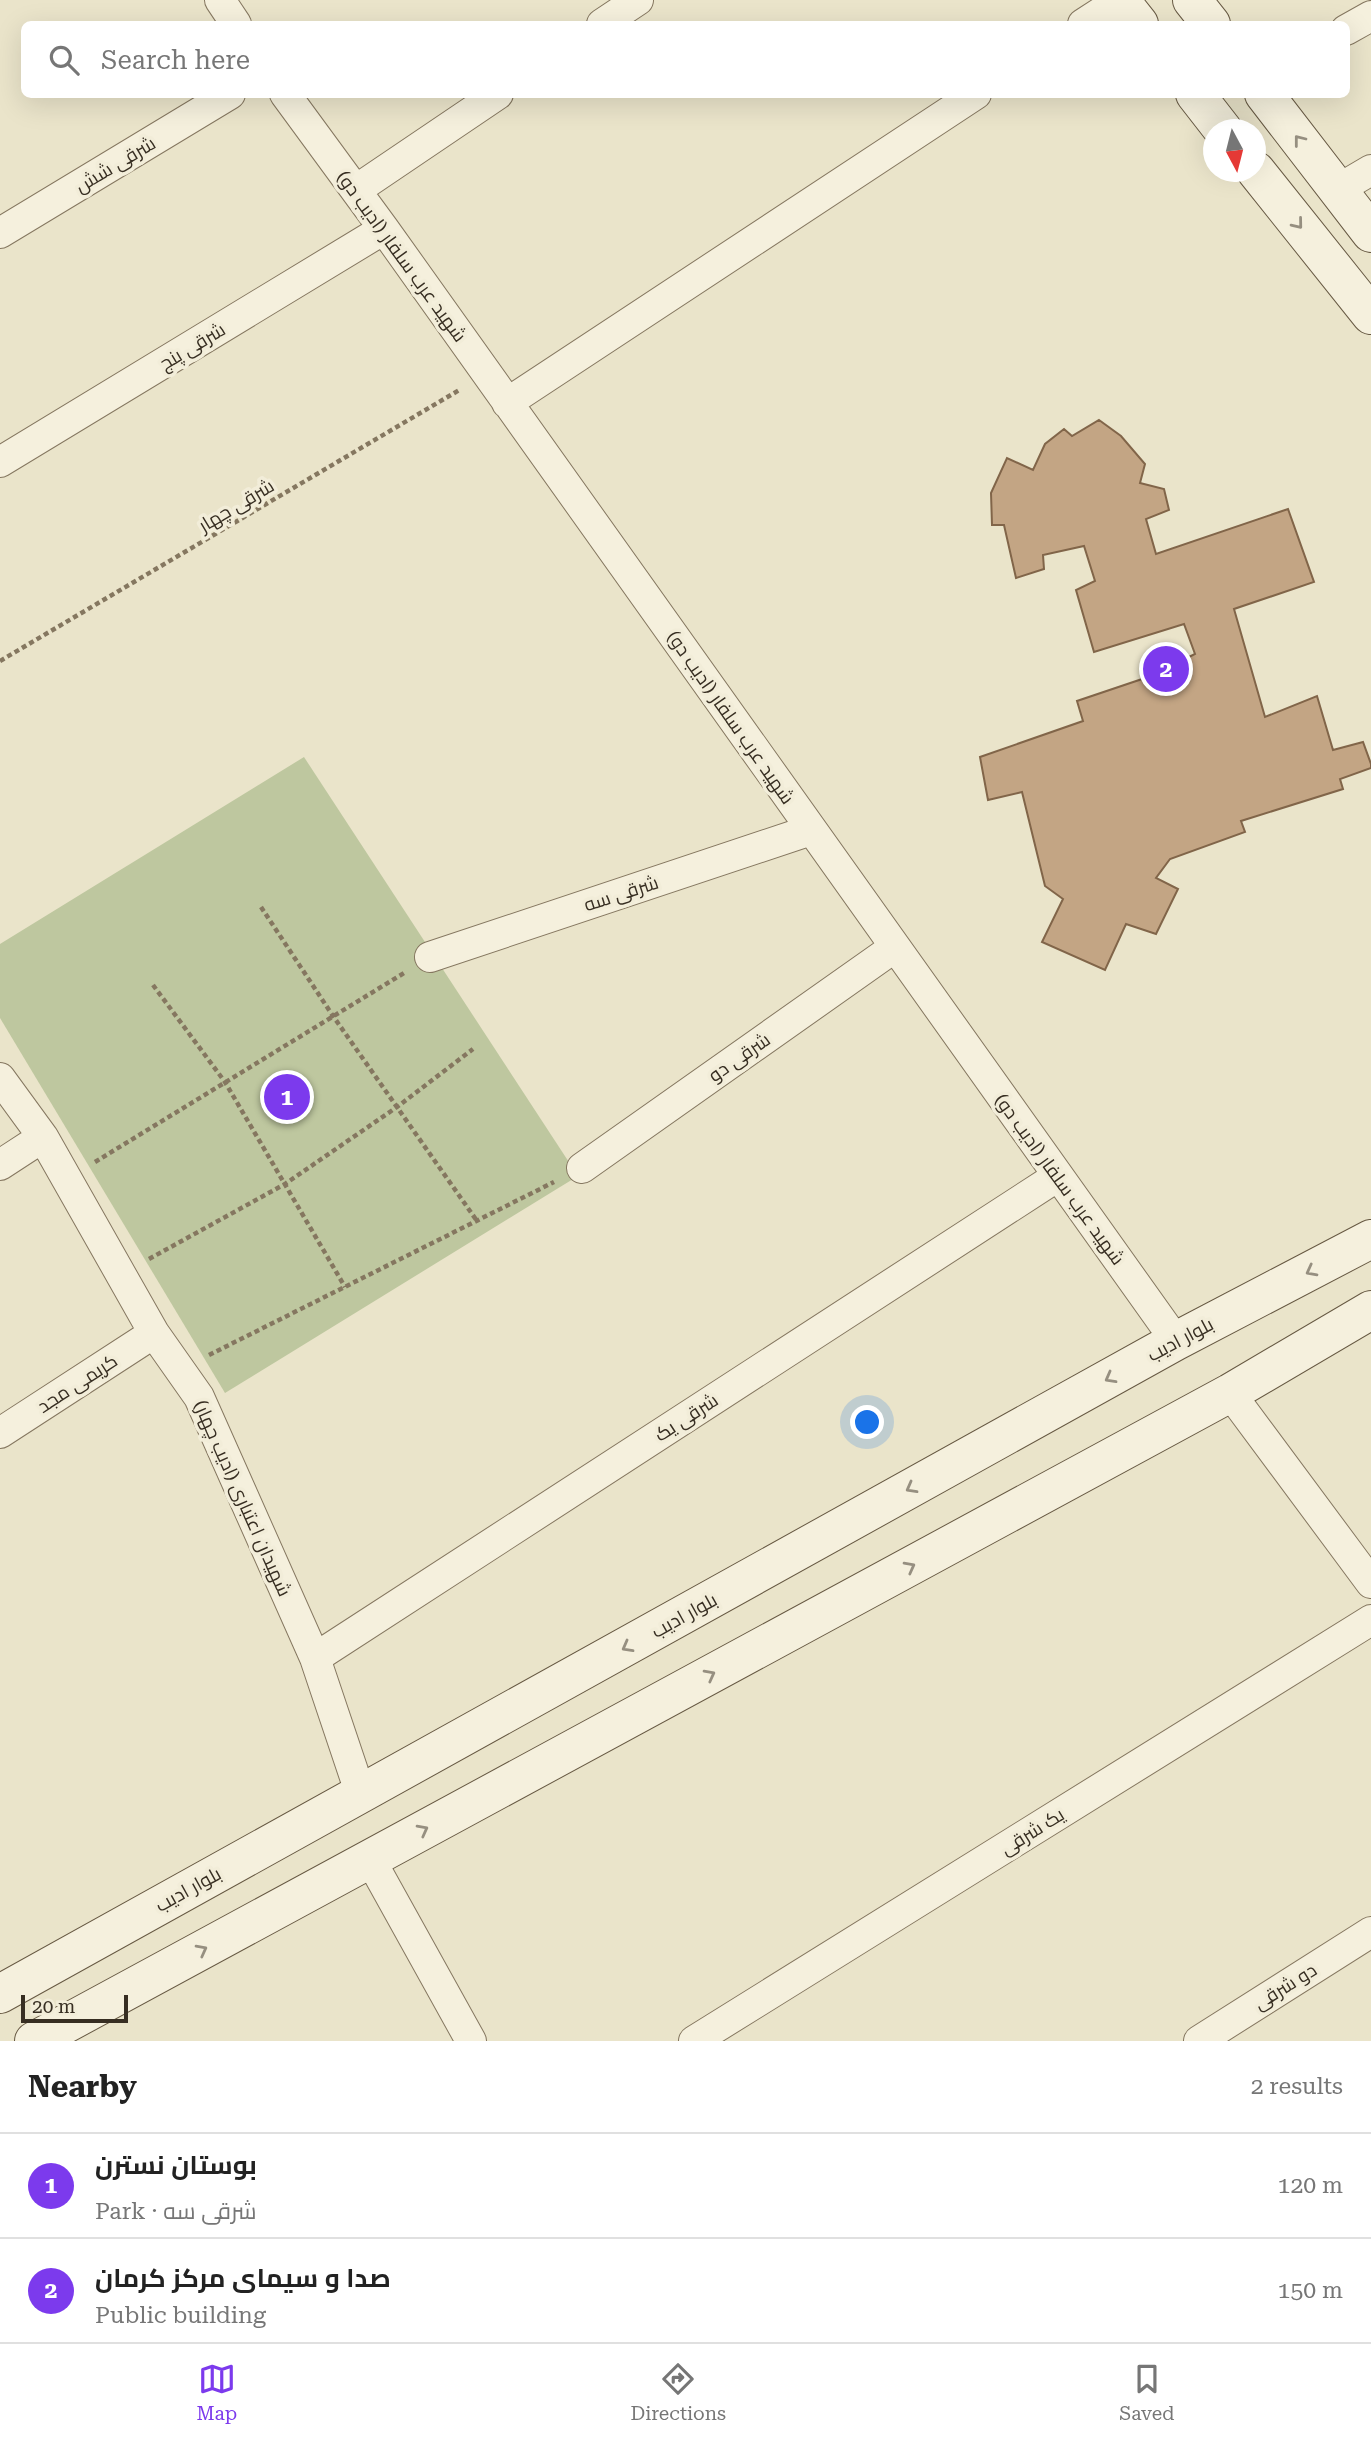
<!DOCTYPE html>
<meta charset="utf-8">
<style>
body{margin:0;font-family:"Roboto Serif",Cairo,serif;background:#f2f2f2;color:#222}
.compass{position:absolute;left:1203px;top:119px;width:63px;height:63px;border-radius:50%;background:#fff;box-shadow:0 7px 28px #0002;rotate:173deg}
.scale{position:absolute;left:21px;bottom:18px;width:107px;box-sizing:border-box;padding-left:7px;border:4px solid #372e22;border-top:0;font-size:19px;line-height:24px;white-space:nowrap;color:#372e22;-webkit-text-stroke:5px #f2edd9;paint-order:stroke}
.you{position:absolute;left:868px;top:1423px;width:24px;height:24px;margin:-18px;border:5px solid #fff;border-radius:50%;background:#1a73e8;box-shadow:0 0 0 10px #1a73e833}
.badge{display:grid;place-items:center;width:46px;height:46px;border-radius:50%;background:#7c3aed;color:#fff;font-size:23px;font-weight:700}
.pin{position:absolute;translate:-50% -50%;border:4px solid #fff;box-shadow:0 2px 7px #0006}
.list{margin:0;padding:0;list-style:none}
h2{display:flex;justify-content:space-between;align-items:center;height:91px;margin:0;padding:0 28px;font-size:30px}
h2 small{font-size:23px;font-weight:400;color:#767676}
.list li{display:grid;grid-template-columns:46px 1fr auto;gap:21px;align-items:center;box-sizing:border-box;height:105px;padding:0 28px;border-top:2px solid #e0e0e0}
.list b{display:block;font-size:26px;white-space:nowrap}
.list p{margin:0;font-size:23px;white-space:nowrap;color:#767676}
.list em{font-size:23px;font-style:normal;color:#767676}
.icon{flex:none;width:38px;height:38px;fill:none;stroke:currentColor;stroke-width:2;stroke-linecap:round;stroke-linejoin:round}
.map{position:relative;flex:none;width:1371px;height:2041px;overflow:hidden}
.search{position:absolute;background:#fff;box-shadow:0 7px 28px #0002;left:21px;right:21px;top:21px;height:77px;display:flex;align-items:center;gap:18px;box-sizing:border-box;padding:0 24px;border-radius:10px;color:#767676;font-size:26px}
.sheet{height:301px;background:#fff}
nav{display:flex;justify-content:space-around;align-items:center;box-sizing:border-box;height:98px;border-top:2px solid #e0e0e0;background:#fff;font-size:19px;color:#767676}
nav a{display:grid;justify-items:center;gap:4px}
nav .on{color:#7c3aed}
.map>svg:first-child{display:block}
.green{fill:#bec79f}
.building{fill:#c3a584;stroke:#816549;stroke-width:2}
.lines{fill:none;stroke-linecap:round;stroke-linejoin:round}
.street-casing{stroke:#857760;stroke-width:32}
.secondary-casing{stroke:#675943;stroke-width:40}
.path{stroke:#857760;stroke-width:4.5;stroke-dasharray:5 3.5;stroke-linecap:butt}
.street{stroke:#f5f0dd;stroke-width:30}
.secondary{stroke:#f5f0dd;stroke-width:38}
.oneway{stroke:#968f80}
.labels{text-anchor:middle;stroke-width:7;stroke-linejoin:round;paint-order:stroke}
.street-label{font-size:19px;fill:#372e22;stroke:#f2edd9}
</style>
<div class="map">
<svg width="1371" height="2041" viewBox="0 0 1371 2041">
<rect width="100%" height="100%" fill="#eae4ca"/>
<!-- green -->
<path class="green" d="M304,757l274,419 -353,217 -225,-375v-74z"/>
<!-- building -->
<path class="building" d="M1099,420l22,16 24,28 -5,19 24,6 5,21 -23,9 10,35 132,-45 26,73 -80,27 31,108 52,-21 16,54 30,-8 8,22v4l-31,11 3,10 -102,32 4,11 -75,27 -14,19 22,11 -22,45 -30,-10 -21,46 -63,-28 21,-43 -18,-13 -23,-94 -34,8 -8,-43 103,-36 -6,-20 74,-25 44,-22 -11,-30 -90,28 -18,-62 19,-9 -11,-35 -41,9 1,14 -28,9 -12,-53h-12l-1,-32 16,-35 26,12 12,-26 19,-15 8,7z"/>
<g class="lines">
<defs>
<path id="street" d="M220,0l16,24
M602,24l36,-24
M1083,24l37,-24
M1346,30l25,-14
M285,94l99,135 792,1112
M356,190l142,-96
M1337,190l34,-20
M0,233l230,-139
M507,403l469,-309
M0,462l384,-233
M430,957l381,-127
M0,1078l43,59 111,196 45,64 116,261 46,137
M0,1165l43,-28
M582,1168l313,-221
M1230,1393l141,190
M0,1433l154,-100
M315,1658l743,-482
M370,1859l101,182
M694,2041l677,-421
M1199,2041l172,-109"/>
<path id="secondary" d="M1120,0l19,24
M1192,0l19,24
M1195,94l28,36
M1264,94l107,139
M1256,171l115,144
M0,1994l1176,-653 195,-102
M34,2041l1196,-648 141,-83"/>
</defs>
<!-- street casing -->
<use href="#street" class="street-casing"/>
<!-- secondary casing -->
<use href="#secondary" class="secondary-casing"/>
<!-- path -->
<path class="path" d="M0,661l461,-272
M261,907l72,109 144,205
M153,985l72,97 120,205
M95,1162l309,-189
M149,1259l136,-75 112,-77 76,-58
M209,1355l345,-173"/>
<!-- street -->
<use href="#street" class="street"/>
<!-- secondary -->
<use href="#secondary" class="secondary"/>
</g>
<!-- one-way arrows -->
<defs><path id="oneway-chevron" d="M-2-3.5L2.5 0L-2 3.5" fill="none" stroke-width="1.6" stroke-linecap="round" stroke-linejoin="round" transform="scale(1.75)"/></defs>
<g class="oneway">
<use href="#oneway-chevron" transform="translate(1299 140) rotate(-128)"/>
<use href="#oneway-chevron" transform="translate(1298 224) rotate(51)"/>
<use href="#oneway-chevron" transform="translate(1311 1271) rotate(152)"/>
<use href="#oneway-chevron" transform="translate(1110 1378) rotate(151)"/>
<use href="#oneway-chevron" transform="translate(911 1488) rotate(151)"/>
<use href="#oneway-chevron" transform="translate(910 1567) rotate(-28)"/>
<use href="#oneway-chevron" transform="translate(627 1647) rotate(151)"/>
<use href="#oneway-chevron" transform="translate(710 1675) rotate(-28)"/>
<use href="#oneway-chevron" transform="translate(423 1830) rotate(-28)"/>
<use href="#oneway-chevron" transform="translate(202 1950) rotate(-28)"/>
</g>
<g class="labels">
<!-- street labels -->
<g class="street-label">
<text transform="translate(115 164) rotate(-31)" y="7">شرقی شش</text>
<text transform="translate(402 256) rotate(54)" y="7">شهید عرب سلفار (ادیب دو)</text>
<text transform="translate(192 346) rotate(-31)" y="7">شرقی پنج</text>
<text transform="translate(236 505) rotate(-31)" y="7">شرقی چهار</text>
<text transform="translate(731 717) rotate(55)" y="7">شهید عرب سلفار (ادیب دو)</text>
<text transform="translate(621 893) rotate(-18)" y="7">شرقی سه</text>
<text transform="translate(739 1057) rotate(-35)" y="7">شرقی دو</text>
<text transform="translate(1060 1179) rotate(54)" y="7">شهید عرب سلفار (ادیب دو)</text>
<text transform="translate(1180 1339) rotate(-28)" y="7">بلوار ادیب</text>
<text transform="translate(77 1383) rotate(-33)" y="7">کریمی مجد</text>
<text transform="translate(686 1417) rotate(-33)" y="7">شرقی یک</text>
<text transform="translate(243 1498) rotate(66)" y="7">شهیدان اعتباری (ادیب چهار)</text>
<text transform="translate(684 1615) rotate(-29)" y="7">بلوار ادیب</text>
<text transform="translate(1032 1831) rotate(-32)" y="7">یک شرقی</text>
<text transform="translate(188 1889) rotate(-29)" y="7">بلوار ادیب</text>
<text transform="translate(1285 1986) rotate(-32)" y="7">دو شرقی</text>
</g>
</g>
</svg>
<svg class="compass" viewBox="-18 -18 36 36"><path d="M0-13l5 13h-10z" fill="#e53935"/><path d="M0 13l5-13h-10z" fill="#767676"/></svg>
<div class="scale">20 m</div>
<div class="you"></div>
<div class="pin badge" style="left:287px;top:1097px">1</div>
<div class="pin badge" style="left:1166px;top:669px">2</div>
<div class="search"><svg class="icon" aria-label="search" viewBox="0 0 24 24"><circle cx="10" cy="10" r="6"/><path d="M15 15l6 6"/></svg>Search here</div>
</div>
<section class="sheet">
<h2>Nearby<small>2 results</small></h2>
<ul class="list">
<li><span class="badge">1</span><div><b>بوستان نسترن</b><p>Park · شرقی سه</p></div><em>120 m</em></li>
<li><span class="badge">2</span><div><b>صدا و سیمای مرکز کرمان</b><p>Public building</p></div><em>150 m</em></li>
</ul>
</section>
<nav>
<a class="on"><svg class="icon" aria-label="map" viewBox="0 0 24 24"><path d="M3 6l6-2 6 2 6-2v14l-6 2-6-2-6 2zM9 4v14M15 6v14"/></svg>Map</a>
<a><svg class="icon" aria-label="directions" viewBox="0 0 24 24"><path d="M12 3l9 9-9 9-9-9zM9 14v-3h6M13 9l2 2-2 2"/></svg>Directions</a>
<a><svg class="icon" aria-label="saved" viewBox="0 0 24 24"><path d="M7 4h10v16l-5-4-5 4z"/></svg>Saved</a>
</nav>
